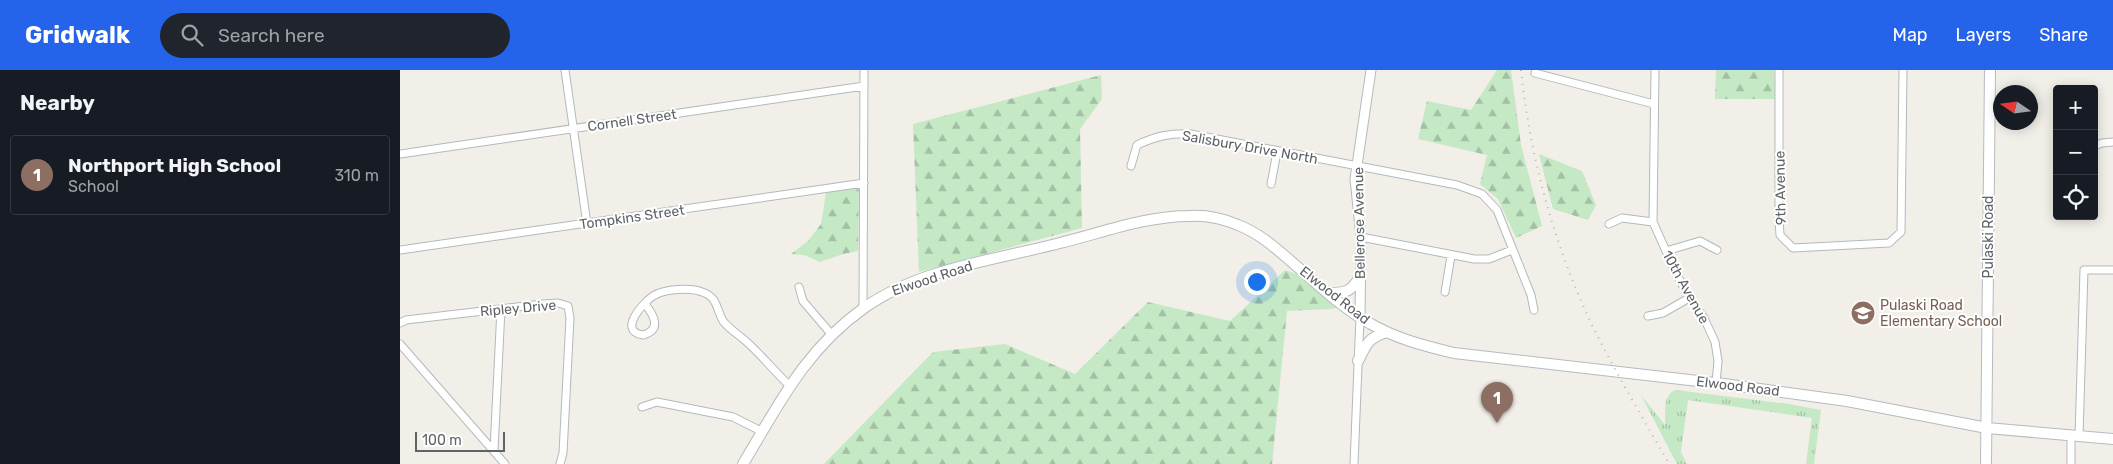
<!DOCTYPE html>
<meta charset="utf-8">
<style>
body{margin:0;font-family:Rubik,sans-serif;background:#20242c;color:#f1f3f6}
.controls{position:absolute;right:15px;top:15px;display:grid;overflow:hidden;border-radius:5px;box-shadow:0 2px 12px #0003}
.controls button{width:45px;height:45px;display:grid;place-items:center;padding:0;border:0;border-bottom:1px solid #363941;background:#171b24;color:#f1f3f6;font:25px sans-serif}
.compass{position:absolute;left:1593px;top:15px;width:45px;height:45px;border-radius:50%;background:#171b24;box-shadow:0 2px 12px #0003;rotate:283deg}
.scale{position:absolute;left:15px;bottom:12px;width:90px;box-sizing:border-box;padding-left:5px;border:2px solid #5f6368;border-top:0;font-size:14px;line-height:18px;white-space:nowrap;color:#5f6368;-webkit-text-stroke:4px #fff;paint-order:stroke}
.you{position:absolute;left:856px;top:211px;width:18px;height:18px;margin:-12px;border:4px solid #fff;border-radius:50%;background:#1a73e8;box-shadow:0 0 0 8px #1a73e833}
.badge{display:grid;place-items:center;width:32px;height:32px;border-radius:50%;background:#2563eb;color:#fff;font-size:16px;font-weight:700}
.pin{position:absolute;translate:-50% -41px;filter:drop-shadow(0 1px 2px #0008)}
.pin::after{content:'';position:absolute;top:26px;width:18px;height:15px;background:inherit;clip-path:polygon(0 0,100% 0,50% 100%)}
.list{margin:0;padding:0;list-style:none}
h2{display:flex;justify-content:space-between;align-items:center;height:65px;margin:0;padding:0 20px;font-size:21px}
h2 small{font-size:16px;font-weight:400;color:#9ea1a6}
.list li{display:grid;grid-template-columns:32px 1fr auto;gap:15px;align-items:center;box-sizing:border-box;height:80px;margin:0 10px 10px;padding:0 10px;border:1px solid #363941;border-radius:5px}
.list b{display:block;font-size:19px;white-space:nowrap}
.list p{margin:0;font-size:16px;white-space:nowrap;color:#9ea1a6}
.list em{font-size:16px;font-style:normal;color:#9ea1a6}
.icon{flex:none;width:28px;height:28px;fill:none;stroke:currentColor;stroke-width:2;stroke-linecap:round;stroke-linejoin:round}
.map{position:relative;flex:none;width:1713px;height:394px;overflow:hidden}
header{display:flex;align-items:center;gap:30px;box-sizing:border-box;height:70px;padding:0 25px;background:#2563eb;color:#fff}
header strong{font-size:24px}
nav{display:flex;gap:28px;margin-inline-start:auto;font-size:18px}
.search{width:350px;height:45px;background:#20242c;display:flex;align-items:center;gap:12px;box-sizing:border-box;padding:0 18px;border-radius:28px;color:#9ea1a6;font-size:19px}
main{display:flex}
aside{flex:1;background:#171b24}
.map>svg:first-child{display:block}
.grass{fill:url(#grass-tufts)}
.forest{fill:url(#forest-firs)}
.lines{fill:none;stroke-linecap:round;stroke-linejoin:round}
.minor-casing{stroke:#b5b8bc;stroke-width:9}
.tertiary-casing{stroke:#b5b8bc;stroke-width:11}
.secondary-casing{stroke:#b6babf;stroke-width:12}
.minor{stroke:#fff;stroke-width:7}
.tertiary{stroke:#fff;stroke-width:9}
.secondary{stroke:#fff;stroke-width:10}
.rail{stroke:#b6b7b8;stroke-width:2;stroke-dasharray:1 6;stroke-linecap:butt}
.labels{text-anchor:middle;stroke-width:4;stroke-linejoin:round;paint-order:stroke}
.street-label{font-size:14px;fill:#5f6368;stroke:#fff}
.education-label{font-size:14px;fill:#785e54;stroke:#fff;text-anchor:start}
</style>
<header>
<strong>Gridwalk</strong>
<div class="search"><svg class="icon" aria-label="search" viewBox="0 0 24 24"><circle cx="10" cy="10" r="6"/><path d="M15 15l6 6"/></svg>Search here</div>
<nav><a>Map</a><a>Layers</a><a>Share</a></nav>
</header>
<main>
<aside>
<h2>Nearby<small></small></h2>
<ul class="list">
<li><span class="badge" style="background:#8d6e63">1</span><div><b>Northport High School</b><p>School</p></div><em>310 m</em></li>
</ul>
</aside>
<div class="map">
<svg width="1713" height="394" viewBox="0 0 1713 394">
<defs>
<pattern id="grass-tufts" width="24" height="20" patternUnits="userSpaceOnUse" patternTransform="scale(1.25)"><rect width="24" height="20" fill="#c5e8c5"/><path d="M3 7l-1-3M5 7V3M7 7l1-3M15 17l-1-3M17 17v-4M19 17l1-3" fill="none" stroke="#a3c0a4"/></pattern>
<pattern id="forest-firs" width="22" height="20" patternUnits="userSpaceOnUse" patternTransform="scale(1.25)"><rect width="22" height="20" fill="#c5e8c5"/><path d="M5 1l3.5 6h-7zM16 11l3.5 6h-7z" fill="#a3c0a4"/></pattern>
</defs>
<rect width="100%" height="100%" fill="#f1efe8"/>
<!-- grass -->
<path class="grass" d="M1275,320l114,14 32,6 -7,54h-8l6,-46 -124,-18 -7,52 6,12h-10l-36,-69 24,30c1,-12 -3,-29 10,-35z"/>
<!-- forest -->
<path class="forest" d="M1097,0h14l10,75 21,81 -26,12 -18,-39 -18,-15 7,-29 -69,-16 9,-38 44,9z
M1316,0h58l1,29h-60z
M701,5l1,24 -22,30 2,99 -163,44 -6,-148z
M1139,84l43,17 14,34 -8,15 -35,-11z
M456,118l3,2 -1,61 -15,3 -23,8 -16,-7 -13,-1 17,-13 13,-17 5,-31 8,-3z
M885,200l38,13 15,17 15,5 -22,4 -44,2 -15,153h-448l109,-112 72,-8 70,30 73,-72 82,19z"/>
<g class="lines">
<defs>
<path id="minor" d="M165,0l22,154
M1255,0l-2,152 21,47 15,29 15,20 11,24 3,19 -2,22
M1379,0v149l1,16 13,13 96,-5 12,-11 2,-162
M1135,3l119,31
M1694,76l8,-3 11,-1
M0,84l464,-68
M731,96l6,-21c19,-9 33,-12 54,-11l266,51 25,9 15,16 34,85 3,15
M871,114l6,-32
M1209,154l13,-6 31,4
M961,167l113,22h15l23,-9
M0,180l464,-67
M1266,181l34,-10 17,9
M399,217l4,14 29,34
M1045,222l6,-36
M245,234c9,11 17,26 -2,31 -26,-4 0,-32 10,-39 11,-7 37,-9 49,-4 16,5 14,17 21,29 7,9 18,15 26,23 14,13 26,28 40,41
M463,239l1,-239
M1248,246l15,-3 26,-15
M0,253l6,-3 137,-16 15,-1 10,3 2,12 -7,135 -3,11
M0,274l105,120
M242,337l15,-5 76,15 28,14
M1671,365v29
M1679,366l5,-166h29
M94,380l7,-141
M954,394l6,-147"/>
<path id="tertiary" d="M960,247l1,-80 -6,-58 16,-109"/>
<path id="secondary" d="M931,223c18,0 20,-3 30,-17
M958,291c9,-18 10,-23 29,-29
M343,394c36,-60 62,-114 121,-156 57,-40 131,-48 196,-65 41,-10 86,-27 129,-27 16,-1 35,3 49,9 24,9 43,28 62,44 22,19 45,41 71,55 26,15 54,22 83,29l270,31 123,17 140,27 126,11
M1586,394l4,-394"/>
</defs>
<!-- minor casing -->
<use href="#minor" class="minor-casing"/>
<!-- tertiary casing -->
<use href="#tertiary" class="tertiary-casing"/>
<!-- secondary casing -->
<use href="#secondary" class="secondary-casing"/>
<!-- minor -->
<use href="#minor" class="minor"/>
<!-- tertiary -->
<use href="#tertiary" class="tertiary"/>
<!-- secondary -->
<use href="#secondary" class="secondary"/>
<!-- rail -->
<path class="rail" d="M1121,0c9,87 33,175 71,255 23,47 51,93 77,139"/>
</g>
<!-- icons -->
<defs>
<symbol id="school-disc" viewBox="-11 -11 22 22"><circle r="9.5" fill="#8d6e63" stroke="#fff"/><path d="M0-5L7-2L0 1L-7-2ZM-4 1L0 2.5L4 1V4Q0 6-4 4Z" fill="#fff"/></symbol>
</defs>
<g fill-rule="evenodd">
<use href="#school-disc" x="1449" y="229" width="28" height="28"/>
</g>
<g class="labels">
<!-- street labels -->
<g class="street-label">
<text transform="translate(232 50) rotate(-8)" y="5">Cornell Street</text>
<text transform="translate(850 77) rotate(10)" y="5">Salisbury Drive North</text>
<text transform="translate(1380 118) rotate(-91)" y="5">9th Avenue</text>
<text transform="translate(232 147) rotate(-8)" y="5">Tompkins Street</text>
<text transform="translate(959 153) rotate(-91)" y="5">Bellerose Avenue</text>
<text transform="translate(1588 167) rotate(-90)" y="5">Pulaski Road</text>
<text transform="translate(532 208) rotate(-18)" y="5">Elwood Road</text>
<text transform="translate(1286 217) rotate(61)" y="5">10th Avenue</text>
<text transform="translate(935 225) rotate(38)" y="5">Elwood Road</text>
<text transform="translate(118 238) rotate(-5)" y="5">Ripley Drive</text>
<text transform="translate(1338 316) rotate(7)" y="5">Elwood Road</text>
</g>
<!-- education labels -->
<g class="education-label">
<text x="1480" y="240">Pulaski Road<tspan x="1480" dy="16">Elementary School</tspan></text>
</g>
</g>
</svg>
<div class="controls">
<button>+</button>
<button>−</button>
<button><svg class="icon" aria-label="locate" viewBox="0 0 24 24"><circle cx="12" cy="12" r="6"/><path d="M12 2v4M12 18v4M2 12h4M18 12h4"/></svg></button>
</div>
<svg class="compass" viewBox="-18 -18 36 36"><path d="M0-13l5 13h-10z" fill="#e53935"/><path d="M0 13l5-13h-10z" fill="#9ea1a6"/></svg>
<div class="scale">100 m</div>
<div class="you"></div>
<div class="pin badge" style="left:1097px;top:353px;background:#8d6e63">1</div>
</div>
</main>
